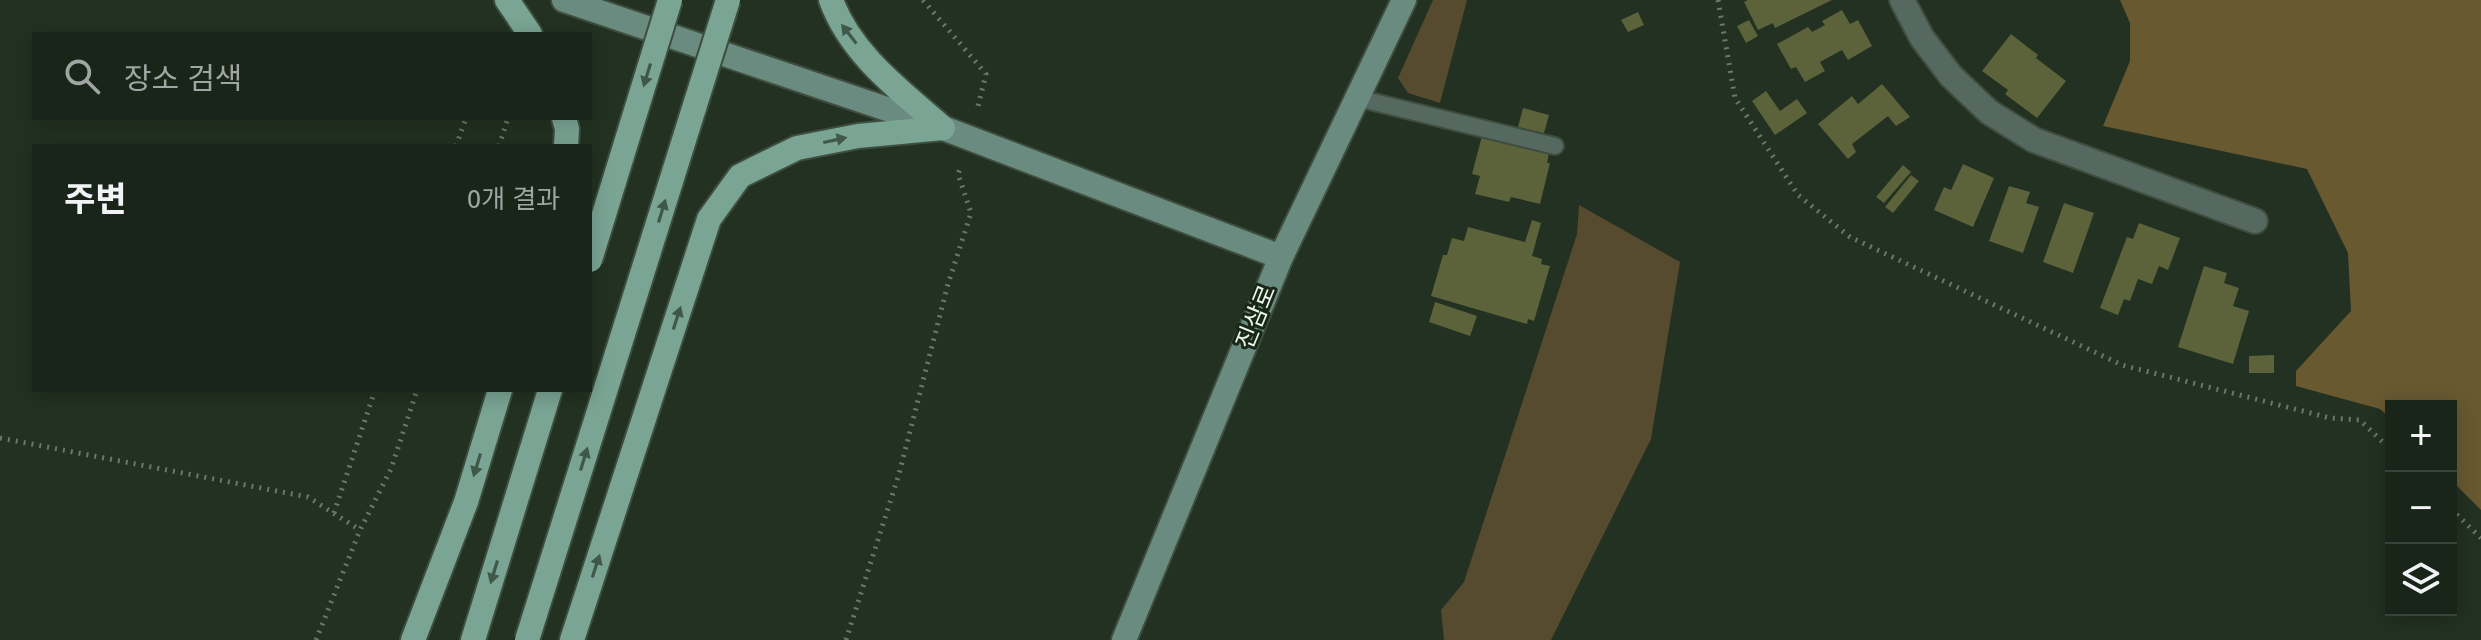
<!DOCTYPE html>
<html lang="ko">
<meta charset="utf-8">
<style>
body{margin:0;font-family:"Fira Sans","Noto Sans KR",sans-serif;background:#273126;color:#f1f3f6}
.controls{position:absolute;right:24px;bottom:24px;display:grid;overflow:hidden;border-radius:0px;box-shadow:0 4px 20px #0003}
.controls button{width:72px;height:72px;display:grid;place-items:center;padding:0;border:0;border-bottom:2px solid #384238;background:#1a2519;color:#f1f3f6;font:40px sans-serif}
.list{margin:0;padding:0;list-style:none}
h2{display:flex;justify-content:space-between;align-items:center;height:104px;margin:0;padding:0 32px;font-size:34px}
h2 small{font-size:26px;font-weight:400;color:#9fa5a2}
.icon{flex:none;width:44px;height:44px;fill:none;stroke:currentColor;stroke-width:2;stroke-linecap:round;stroke-linejoin:round}
.map{position:relative;flex:none;width:2481px;height:640px;overflow:hidden}
.search{position:absolute;background:#1a2519;box-shadow:0 4px 20px #0003;left:32px;top:32px;width:560px;height:88px;display:flex;align-items:center;gap:20px;box-sizing:border-box;padding:0 28px;border-radius:0px;color:#9fa5a2;font-size:30px}
.panel{position:absolute;background:#1a2519;box-shadow:0 4px 20px #0003;left:32px;top:144px;width:560px;height:248px;border-radius:0px}
.map>svg:first-child{display:block}
.green{fill:#564b2e}
.forest{fill:#685931}
.building{fill:#5c623a}
.lines{fill:none;stroke-linecap:round;stroke-linejoin:round}
.lane-casing{stroke:#3e4d3e;stroke-width:20}
.street-casing{stroke:#3e4d3e;stroke-width:28}
.secondary-casing{stroke:#3e4d3e;stroke-width:28}
.primary-casing{stroke:#3e4d3e;stroke-width:28}
.path{stroke:#6a7869;stroke-width:5;stroke-dasharray:2 6;stroke-linecap:butt}
.lane{stroke:#556961;stroke-width:16}
.street{stroke:#556961;stroke-width:24}
.secondary{stroke:#6a8b7f;stroke-width:24}
.primary{stroke:#7aa595;stroke-width:24}
.primary-bridge-casing{stroke:#3e4d3e;stroke-width:28;stroke-linecap:butt}
.primary-bridge{stroke:#7aa595;stroke-width:24}
.oneway{fill:#3f5949}
.labels{text-anchor:middle;stroke-width:6;stroke-linejoin:round;paint-order:stroke}
.street-label{font-size:24px;fill:#edf8ed;stroke:#182717}
</style>
<div class="map">
<svg width="2481" height="640" viewBox="0 0 2481 640">
<rect width="100%" height="100%" fill="#223121"/>
<!-- green -->
<path class="green" d="M1433,0h34l-27,103 -32,-10 -10,-15z
M1579,205l101,57 -29,177 -100,201h-107l-3,-30 23,-28 113,-348z"/>
<!-- forest -->
<path class="forest" d="M2120,0h361v510l-30,-30v-74h-60v13l-11,-10 -84,-23v-15l55,-60 -3,-58 -41,-84 -204,-43 27,-65v-38z"/>
<!-- building -->
<path class="building" d="M1748,0h84l-57,28 -2,-5 -15,7 -14,-28z
M1842,10l8,14 8,-4 14,26 -24,14 -6,-10 -22,12 5,9 -20,11 -9,-15 -5,2 -14,-25 31,-17 4,5 13,-7 -3,-4z
M1638,12l6,13 -16,7 -7,-12z
M1749,20l9,16 -12,7 -9,-17z
M2011,34l27,21 -2,3 30,23 -29,37 -32,-24 3,-4 -26,-19z
M1882,84l28,33 -14,9 -8,-10 -36,28 4,8 -8,7 -30,-35 34,-28 6,8z
M1766,91l14,20 17,-12 10,14 -32,22 -23,-34z
M1523,108l26,7 -5,18 -26,-6z
M1483,132l67,17 -3,14h3l-10,41 -29,-7 -2,5 -34,-8 5,-18 -8,-2z
M1963,164l31,14 -21,49 -39,-17 10,-23 7,3z
M1903,165l8,7 -27,31 -8,-6z
M1911,175l8,6 -26,32 -8,-6z
M2009,186l21,6 -4,11 13,4 -16,46 -34,-12z
M2064,203l30,10 -21,60 -30,-11z
M1532,220l9,3 -9,33 10,3 -1,5 9,2 -16,55 -6,-2 -1,5 -96,-28 12,-41h4l5,-17 12,3 4,-14 57,15z
M2139,223l41,15 -12,32 -9,-4 -7,18 -14,-5 -8,22 -6,-2 -6,16 -18,-7 27,-71 6,2z
M2204,266l23,7 -3,10 15,5 -6,18 16,5 -16,53 -55,-17z
M1435,302l42,14 -7,20 -41,-14z
M2274,355v18h-25v-17z"/>
<g class="lines">
<defs>
<path id="lane" d="M1357,98l198,48"/>
<path id="street" d="M1902,0l20,38 29,38 38,36 45,28 221,81"/>
<path id="secondary" d="M564,0l379,128 338,129
M1124,640l157,-383 123,-257"/>
<path id="primary" d="M507,0l23,34
M831,0c20,55 70,91 112,128
M564,118l3,11 -1,17
M413,640l53,-138 34,-112
M473,640l77,-250
M572,640l137,-421 31,-43 57,-28 61,-12 85,-8"/>
</defs>
<!-- lane casing -->
<use href="#lane" class="lane-casing"/>
<!-- street casing -->
<use href="#street" class="street-casing"/>
<!-- secondary casing -->
<use href="#secondary" class="secondary-casing"/>
<!-- primary casing -->
<use href="#primary" class="primary-casing"/>
<!-- path -->
<path class="path" d="M923,0l63,74 -9,36
M1718,0l17,98 63,97 52,42 272,128 208,53 30,2 31,30
M456,146l10,-28
M499,146l9,-28
M0,438l308,59 52,33
M2451,509l30,29
M334,513l41,-123
M316,640l44,-110 31,-61 26,-79
M846,640l53,-166 49,-190 23,-71 -13,-39 3,-8"/>
<!-- lane -->
<use href="#lane" class="lane"/>
<!-- street -->
<use href="#street" class="street"/>
<!-- secondary -->
<use href="#secondary" class="secondary"/>
<!-- primary -->
<use href="#primary" class="primary"/>
<defs>
<path id="primary-bridge" d="M590,260l80,-260
M527,640l201,-640"/>
</defs>
<!-- primary-bridge casing -->
<use href="#primary-bridge" class="primary-bridge-casing"/>
<!-- primary-bridge -->
<use href="#primary-bridge" class="primary-bridge"/>
</g>
<!-- one-way arrows -->
<defs><path id="oneway-solid" d="M-6-.8H1V-3.2L6.5 0L1 3.2V.8H-6Z" transform="scale(2)"/></defs>
<g class="oneway">
<use href="#oneway-solid" transform="translate(849 34) rotate(-128)"/>
<use href="#oneway-solid" transform="translate(647 75) rotate(107)"/>
<use href="#oneway-solid" transform="translate(835 140) rotate(-12)"/>
<use href="#oneway-solid" transform="translate(662 211) rotate(-73)"/>
<use href="#oneway-solid" transform="translate(677 318) rotate(-72)"/>
<use href="#oneway-solid" transform="translate(584 459) rotate(-73)"/>
<use href="#oneway-solid" transform="translate(477 465) rotate(107)"/>
<use href="#oneway-solid" transform="translate(596 566) rotate(-72)"/>
<use href="#oneway-solid" transform="translate(494 572) rotate(107)"/>
</g>
<g class="labels">
<!-- street labels -->
<g class="street-label">
<text transform="translate(1256 317) rotate(-68)" y="8">진삼로</text>
</g>
</g>
</svg>
<div class="controls">
<button>+</button>
<button>−</button>
<button><svg class="icon" aria-label="layers" viewBox="0 0 24 24"><path d="M12 4l9 5-9 5-9-5zM3 14l9 5 9-5"/></svg></button>
</div>
<div class="search"><svg class="icon" aria-label="search" viewBox="0 0 24 24"><circle cx="10" cy="10" r="6"/><path d="M15 15l6 6"/></svg>장소 검색</div>
<section class="panel">
<h2>주변<small>0개 결과</small></h2>
<ul class="list">
</ul>
</section>
</div>
